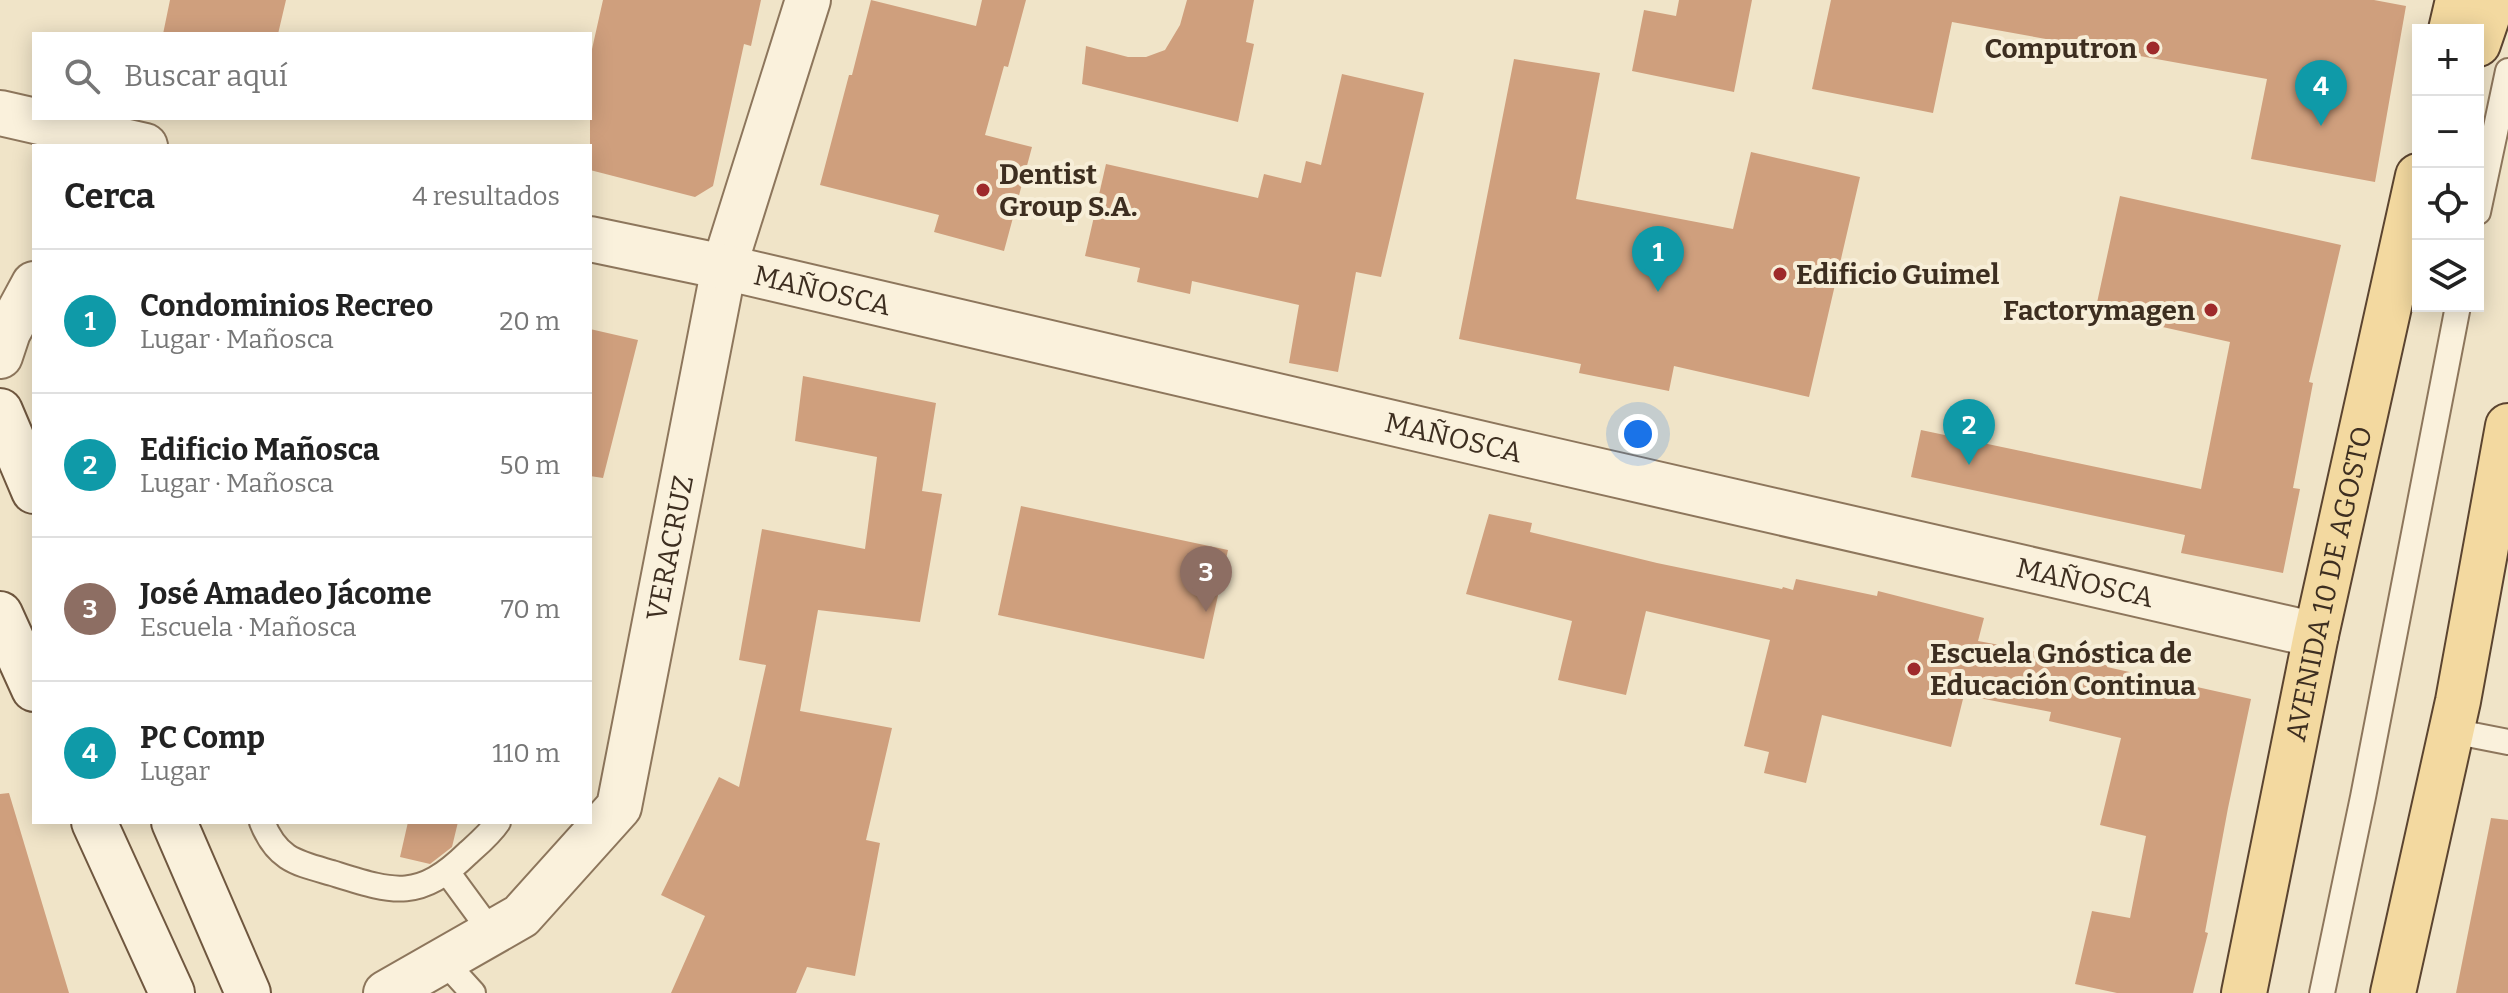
<!DOCTYPE html>
<html lang="es">
<meta charset="utf-8">
<style>
body{margin:0;font-family:Bitter,serif;background:#f6f6f6;color:#222}
.controls{position:absolute;right:24px;top:24px;display:grid;overflow:hidden;border-radius:0px;box-shadow:0 4px 20px #0003}
.controls button{width:72px;height:72px;display:grid;place-items:center;padding:0;border:0;border-bottom:2px solid #e0e0e0;background:#fff;color:#222;font:40px sans-serif}
.you{position:absolute;left:1638px;top:434px;width:28px;height:28px;margin:-20px;border:6px solid #fff;border-radius:50%;background:#1a73e8;box-shadow:0 0 0 12px #1a73e833}
.badge{display:grid;place-items:center;width:52px;height:52px;border-radius:50%;background:#9e2a2b;color:#fff;font-size:26px;font-weight:700}
.pin{position:absolute;translate:-50% -66px;filter:drop-shadow(0 2px 4px #0008)}
.pin::after{content:'';position:absolute;top:42px;width:28px;height:24px;background:inherit;clip-path:polygon(0 0,100% 0,50% 100%)}
.list{margin:0;padding:0;list-style:none}
h2{display:flex;justify-content:space-between;align-items:center;height:104px;margin:0;padding:0 32px;font-size:34px}
h2 small{font-size:26px;font-weight:400;color:#767676}
.list li{display:grid;grid-template-columns:52px 1fr auto;gap:24px;align-items:center;box-sizing:border-box;height:144px;padding:0 32px;border-top:2px solid #e0e0e0}
.list b{display:block;font-size:30px;white-space:nowrap}
.list p{margin:0;font-size:26px;white-space:nowrap;color:#767676}
.list em{font-size:26px;font-style:normal;color:#767676}
.icon{flex:none;width:44px;height:44px;fill:none;stroke:currentColor;stroke-width:2;stroke-linecap:round;stroke-linejoin:round}
.map{position:relative;flex:none;width:2508px;height:993px;overflow:hidden}
.search{position:absolute;background:#fff;box-shadow:0 4px 20px #0003;left:32px;top:32px;width:560px;height:88px;display:flex;align-items:center;gap:20px;box-sizing:border-box;padding:0 28px;border-radius:0px;color:#767676;font-size:30px}
.panel{position:absolute;background:#fff;box-shadow:0 4px 20px #0003;left:32px;top:144px;width:560px;height:680px;border-radius:0px}
.map>svg:first-child{display:block}
.building{fill:#cf9f7d}
.lines{fill:none;stroke-linecap:round;stroke-linejoin:round}
.service-casing{stroke:#8d765c;stroke-width:28}
.minor-casing{stroke:#8d765c;stroke-width:48}
.tertiary-casing{stroke:#8d765c;stroke-width:48}
.secondary-casing{stroke:#6f573f;stroke-width:48}
.primary-casing{stroke:#5b4430;stroke-width:48}
.service{stroke:#faf1dc;stroke-width:24}
.minor{stroke:#faf1dc;stroke-width:44}
.tertiary{stroke:#faf1dc;stroke-width:44}
.secondary{stroke:#faf1dc;stroke-width:44}
.primary{stroke:#f3d9a0;stroke-width:44}
.poi-dot{fill:#9e2a2b;stroke:#f7eed8;stroke-width:3}
.labels{text-anchor:middle;stroke-width:8;stroke-linejoin:round;paint-order:stroke}
.poi-label{font-size:28px;font-weight:bold;fill:#3d2e20;stroke:#f7eed8;text-anchor:start}
.street-label{font-size:28px;fill:#3d2e20;stroke:#f7eed8}
</style>
<div class="map">
<svg width="2508" height="993" viewBox="0 0 2508 993">
<rect width="100%" height="100%" fill="#f0e4c8"/>
<!-- building -->
<path class="building" d="M170,0h116l-8,34h-115z
M603,0h158l-10,46 -7,-2 -31,142 -18,11 -105,-27v-112z
M871,0l105,26 6,-26h44l-18,67 -4,-1 -19,69 47,12 -28,104 -70,-19 5,-17 -119,-30 29,-110h3z
M1187,0h67l-8,42 8,2 -16,78 -156,-38 4,-38 42,11h18l19,-7 15,-25z
M1679,0h73l-18,92 -102,-21 12,-61 32,6z
M1831,0h543l32,6 -31,176 -124,-23 16,-80 -315,-57 -19,91 -121,-24z
M1514,59l86,14 -24,126 157,30 18,-77 109,25 -51,220 -135,-31 -5,25 -90,-18 2,-9 -122,-25z
M1342,74l82,19 -43,184 -25,-5 -18,100 -49,-9 10,-58 -107,-24 -2,13 -53,-12 3,-14 -55,-12 21,-92 152,34 6,-24 37,9 5,-22 15,4z
M2120,196l221,49 -32,137 4,1 -20,105 7,1 -17,84 -102,-20 4,-18 -274,-58 10,-47 280,59 29,-147 -135,-30z
M590,329l48,11 -35,138 -13,-2z
M803,376l133,27 -14,88 20,3 -22,128 -102,-12 -18,101 92,17 -26,112 14,3 -25,133 -48,-9 -11,26h-125l34,-77 -44,-21 58,-118 20,10 27,-122 -27,-5 23,-131 103,20 12,-92 -82,-16z
M1021,506l207,44 -24,109 -206,-44z
M1489,514l43,9 -2,9 127,31 125,26 1,-2 10,3 3,-11 81,17 1,-5 106,27 -6,23 130,24 -1,2 144,32 -23,109 -23,124 3,1 -15,60h-76l-42,-9 17,-73 38,7 16,-82 -46,-11 21,-87 -72,-17 2,-9 -87,-17 -13,52 -129,-32 -16,68 -42,-10 5,-21 -25,-6 26,-106 -124,-29 -20,84 -68,-15 14,-59 -106,-27z
M9,793l60,200h-69v-199z
M2491,818l17,2v173h-52z
M408,822h50l-6,25 -22,17 -30,-7z"/>
<g class="lines">
<defs>
<path id="service" d="M2478,212l30,-141
M2452,731l56,11
M262,822c15,38 35,41 70,51 61,19 86,29 136,-20 10,-9 22,-19 30,-31
M448,873l44,60
M443,960l30,33
M2322,993l41,-196 95,-491"/>
<g id="minor">
<path d="M0,356l8,-24 26,-48"/>
<path id="s1" d="M386,993l135,-77 98,-109 105,-540 84,-267"/>
</g>
<g id="tertiary">
<path d="M0,113l145,33"/>
<path id="s2" d="M590,239l134,28 806,188 786,180"/>
</g>
<path id="secondary" d="M0,411l34,80
M0,614l34,75
M94,822l78,171
M174,822l74,171"/>
<g id="primary">
<path d="M2451,30l7,-30"/>
<path d="M2478,44l15,-44"/>
<path id="s3" d="M2244,993l72,-358 102,-459"/>
<path d="M2393,993l65,-292 50,-275"/>
</g>
</defs>
<!-- service casing -->
<use href="#service" class="service-casing"/>
<!-- minor casing -->
<use href="#minor" class="minor-casing"/>
<!-- tertiary casing -->
<use href="#tertiary" class="tertiary-casing"/>
<!-- secondary casing -->
<use href="#secondary" class="secondary-casing"/>
<!-- primary casing -->
<use href="#primary" class="primary-casing"/>
<!-- service -->
<use href="#service" class="service"/>
<!-- minor -->
<use href="#minor" class="minor"/>
<!-- tertiary -->
<use href="#tertiary" class="tertiary"/>
<!-- secondary -->
<use href="#secondary" class="secondary"/>
<!-- primary -->
<use href="#primary" class="primary"/>
</g>
<!-- markers -->
<g class="poi-dot">
<circle cx="2153" cy="48" r="8"/>
<circle cx="983" cy="190" r="8"/>
<circle cx="1780" cy="274" r="8"/>
<circle cx="2211" cy="310" r="8"/>
<circle cx="1914" cy="669" r="8"/>
</g>
<g class="labels">
<!-- poi labels -->
<g class="poi-label">
<text x="2137" y="58" text-anchor="end">Computron</text>
<text x="999" y="184">Dentist<tspan x="999" dy="32">Group S.A.</tspan></text>
<text x="1796" y="284">Edificio Guimel</text>
<text x="2195" y="320" text-anchor="end">Factorymagen</text>
<text x="1930" y="663">Escuela Gnóstica de<tspan x="1930" dy="32">Educación Continua</tspan></text>
</g>
<!-- street labels -->
<g class="street-label">
<text dy="10" stroke="none"><textPath href="#s2" startOffset="238">MAÑOSCA</textPath></text>
<text dy="10" stroke="none"><textPath href="#s2" startOffset="886">MAÑOSCA</textPath></text>
<text dy="10" stroke="none"><textPath href="#s1" startOffset="566">VERACRUZ</textPath></text>
<text dy="10" stroke="none"><textPath href="#s2" startOffset="1534">MAÑOSCA</textPath></text>
<text dy="10" stroke="none"><textPath href="#s3" startOffset="418">AVENIDA 10 DE AGOSTO</textPath></text>
</g>
</g>
</svg>
<div class="controls">
<button>+</button>
<button>−</button>
<button><svg class="icon" aria-label="locate" viewBox="0 0 24 24"><circle cx="12" cy="12" r="6"/><path d="M12 2v4M12 18v4M2 12h4M18 12h4"/></svg></button>
<button><svg class="icon" aria-label="layers" viewBox="0 0 24 24"><path d="M12 4l9 5-9 5-9-5zM3 14l9 5 9-5"/></svg></button>
</div>
<div class="you"></div>
<div class="pin badge" style="left:1658px;top:292px;background:#0f9aa8">1</div>
<div class="pin badge" style="left:1969px;top:465px;background:#0f9aa8">2</div>
<div class="pin badge" style="left:1206px;top:612px;background:#8d6e63">3</div>
<div class="pin badge" style="left:2321px;top:126px;background:#0f9aa8">4</div>
<div class="search"><svg class="icon" aria-label="search" viewBox="0 0 24 24"><circle cx="10" cy="10" r="6"/><path d="M15 15l6 6"/></svg>Buscar aquí</div>
<section class="panel">
<h2>Cerca<small>4 resultados</small></h2>
<ul class="list">
<li><span class="badge" style="background:#0f9aa8">1</span><div><b>Condominios Recreo</b><p>Lugar · Mañosca</p></div><em>20 m</em></li>
<li><span class="badge" style="background:#0f9aa8">2</span><div><b>Edificio Mañosca</b><p>Lugar · Mañosca</p></div><em>50 m</em></li>
<li><span class="badge" style="background:#8d6e63">3</span><div><b>José Amadeo Jácome</b><p>Escuela · Mañosca</p></div><em>70 m</em></li>
<li><span class="badge" style="background:#0f9aa8">4</span><div><b>PC Comp</b><p>Lugar</p></div><em>110 m</em></li>
</ul>
</section>
</div>
